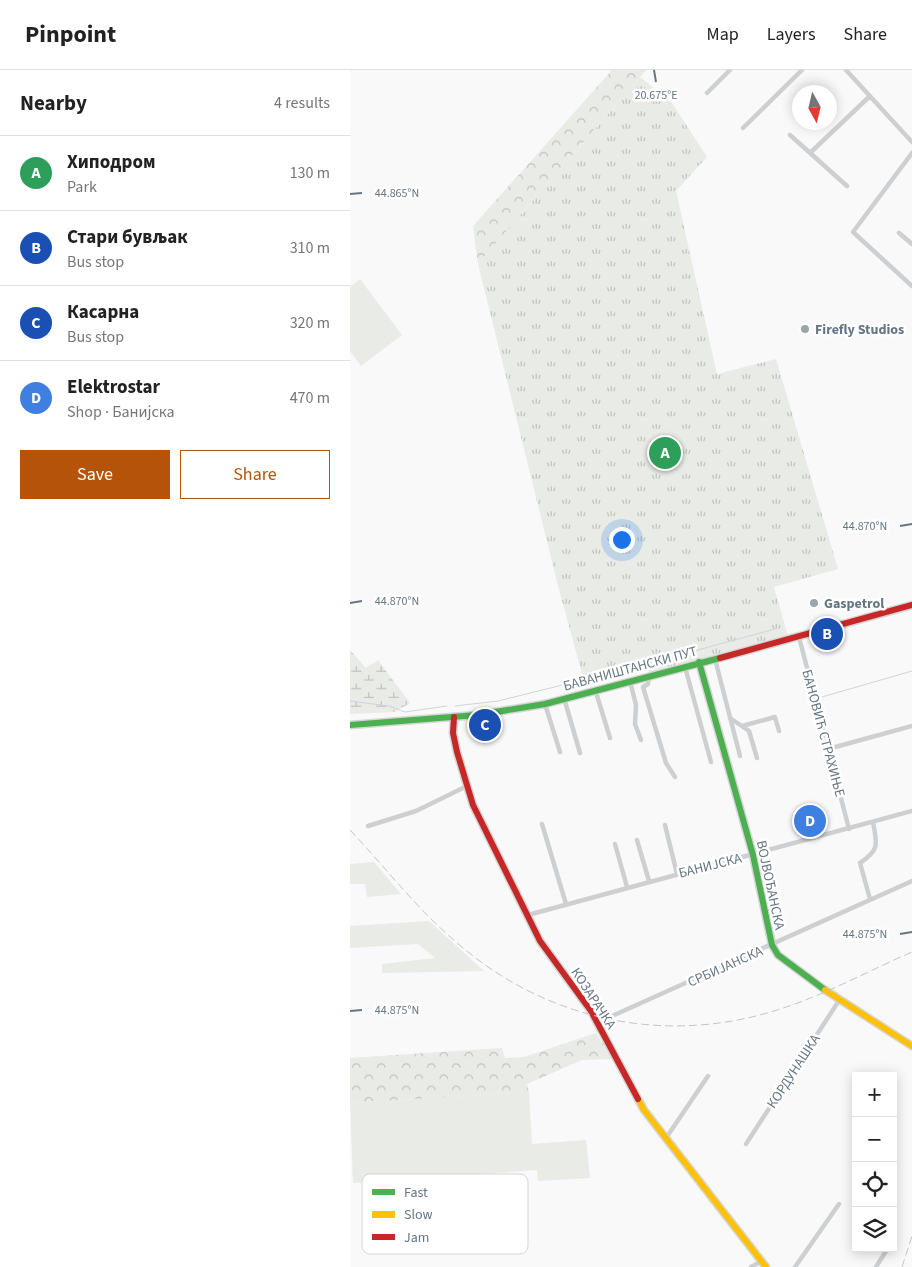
<!DOCTYPE html>
<meta charset="utf-8">
<style>
body{margin:0;font-family:"Source Sans 3",sans-serif;background:#f6f6f6;color:#222}
.controls{position:absolute;right:15px;bottom:15px;display:grid;overflow:hidden;border-radius:0px;box-shadow:0 2px 12px #0003}
.controls button{width:45px;height:45px;display:grid;place-items:center;padding:0;border:0;border-bottom:1px solid #e0e0e0;background:#fff;color:#222;font:25px sans-serif}
.compass{position:absolute;left:442px;top:15px;width:45px;height:45px;border-radius:50%;background:#fff;box-shadow:0 2px 12px #0003;rotate:172deg}
.you{position:absolute;left:271px;top:469px;width:18px;height:18px;margin:-12px;border:4px solid #fff;border-radius:50%;background:#1a73e8;box-shadow:0 0 0 8px #1a73e833}
.badge{display:grid;place-items:center;width:32px;height:32px;border-radius:50%;background:#b45309;color:#fff;font-size:16px;font-weight:700}
.pin{position:absolute;translate:-50% -50%;border:2px solid #fff;box-shadow:0 1px 5px #0006}
.list{margin:0;padding:0;list-style:none}
h2{display:flex;justify-content:space-between;align-items:center;height:65px;margin:0;padding:0 20px;font-size:21px}
h2 small{font-size:16px;font-weight:400;color:#767676}
.list li{display:grid;grid-template-columns:32px 1fr auto;gap:15px;align-items:center;box-sizing:border-box;height:75px;padding:0 20px;border-top:1px solid #e0e0e0}
.list b{display:block;font-size:19px;white-space:nowrap}
.list p{margin:0;font-size:16px;white-space:nowrap;color:#767676}
.list em{font-size:16px;font-style:normal;color:#767676}
.actions{display:flex;gap:10px;padding:15px 20px}
.actions a{flex:1;padding:11px 0;border:1px solid #b45309;border-radius:0px;text-align:center;font-size:18px;color:#b45309}
.actions .main{background:#b45309;color:#fff}
.icon{flex:none;width:28px;height:28px;fill:none;stroke:currentColor;stroke-width:2;stroke-linecap:round;stroke-linejoin:round}
.map{position:relative;flex:none;width:562px;height:1197px;overflow:hidden}
header{display:flex;align-items:center;gap:30px;box-sizing:border-box;height:70px;padding:0 25px;background:#fff;border-bottom:1px solid #e0e0e0}
header strong{font-size:24px}
nav{display:flex;gap:28px;margin-inline-start:auto;font-size:18px}
main{display:flex}
aside{flex:1;background:#fff}
.map>svg:first-child{display:block}
.green{fill:#e8ebe6}
.forest{fill:url(#forest-crowns)}
.wetland{fill:url(#wetland-marsh)}
.park{fill:url(#park-tufts)}
.lines{fill:none;stroke-linecap:round;stroke-linejoin:round}
.stream{stroke:#ced6d9;stroke-width:1}
.fast-casing{stroke:#d5d6d7;stroke-width:9}
.slow-casing{stroke:#d5d6d7;stroke-width:9}
.jam-casing{stroke:#d5d6d7;stroke-width:9}
.street{stroke:#cecfd0;stroke-width:4.5}
.fast{stroke:#4caf50;stroke-width:6}
.slow{stroke:#ffc107;stroke-width:6}
.jam{stroke:#c62828;stroke-width:6}
.rail{stroke:#c3c5c6;stroke-width:1;stroke-dasharray:8 4;stroke-linecap:butt}
.ticks{fill:none;stroke:#657683;stroke-width:2}
.poi-dot{fill:#99a4ac;stroke:#fff;stroke-width:2}
.labels{text-anchor:middle;stroke-width:5;stroke-linejoin:round;paint-order:stroke}
.poi-label{font-size:14px;font-weight:bold;fill:#657683;stroke:#fff;text-anchor:start}
.street-label{font-size:14px;fill:#657683;stroke:#fff}
.key{fill:#fff;stroke:#d1d6da;stroke-width:1}
.key-label{font-size:14px;fill:#657683}
.ticks-label{font-size:12px;text-anchor:middle;fill:#657683;stroke:#fff;stroke-width:5;stroke-linejoin:round;paint-order:stroke}
</style>
<header>
<strong>Pinpoint</strong>
<nav><a>Map</a><a>Layers</a><a>Share</a></nav>
</header>
<main>
<aside>
<h2>Nearby<small>4 results</small></h2>
<ul class="list">
<li><span class="badge" style="background:#2e9e5b">A</span><div><b>Хиподром</b><p>Park</p></div><em>130 m</em></li>
<li><span class="badge" style="background:#1a4fb4">B</span><div><b>Стари бувљак</b><p>Bus stop</p></div><em>310 m</em></li>
<li><span class="badge" style="background:#1a4fb4">C</span><div><b>Касарна</b><p>Bus stop</p></div><em>320 m</em></li>
<li><span class="badge" style="background:#3f7fe0">D</span><div><b>Elektrostar</b><p>Shop · Банијска</p></div><em>470 m</em></li>
</ul>
<div class="actions"><a class="main">Save</a><a>Share</a></div>
</aside>
<div class="map">
<svg width="562" height="1197" viewBox="0 0 562 1197">
<defs>
<pattern id="forest-crowns" width="20" height="18" patternUnits="userSpaceOnUse" patternTransform="scale(1.25)"><rect width="20" height="18" fill="#e8ebe6"/><path d="M2 6a3 3 0 1 1 6 0M12 15a3 3 0 1 1 6 0" fill="none" stroke="#c0c3c0"/></pattern>
<pattern id="wetland-marsh" width="20" height="14" patternUnits="userSpaceOnUse" patternTransform="scale(1.25)"><rect width="20" height="14" fill="#e8ebe6"/><path d="M1 5h8M5 5V1M11 12h8M15 12V8" fill="none" stroke="#c0c3c0"/></pattern>
<pattern id="park-tufts" width="24" height="20" patternUnits="userSpaceOnUse" patternTransform="scale(1.25)"><rect width="24" height="20" fill="#e8ebe6"/><path d="M3 7l-1-3M5 7V3M7 7l1-3M15 17l-1-3M17 17v-4M19 17l1-3" fill="none" stroke="#c0c3c0"/></pattern>
</defs>
<rect width="100%" height="100%" fill="#f9f9f9"/>
<!-- green -->
<path class="green" d="M10,209l42,56 -41,31 -11,-15v-64z
M24,792l27,32 -34,3 -2,-13h-15v-20z
M79,851l55,50 -102,2v-9l53,-6 -17,-14 -68,4v-22z
M179,1022l3,52 54,-4 4,38 -52,3 -1,-11 -184,13 -3,-80z"/>
<!-- forest -->
<path class="forest" d="M262,0h34l-168,194 -5,-38z
M0,637l45,5 -45,2z
M246,963l17,26 -31,1 -55,24 2,8 -179,11v-45l152,-10 3,10 19,-1z"/>
<!-- wetland -->
<path class="wetland" d="M0,580l16,18 12,-8 32,43 -15,9 -45,-5z"/>
<!-- park -->
<path class="park" d="M290,7l32,26 35,54 -31,34 41,183 59,-15 62,210 -64,18 15,53 -140,35 -1,-9 -64,15 -26,-95 -80,-322z"/>
<g class="lines">
<!-- stream -->
<path class="stream" d="M289,596l136,-37
M472,627l90,-26
M0,631l39,5 16,6 42,-6
M105,636l43,-5 133,-33"/>
<defs>
<path id="fast" d="M349,592l54,193 19,90 6,10 47,35
M0,655l127,-10 68,-11 175,-46"/>
<path id="slow" d="M475,920l87,56
M288,1029l6,11 122,157"/>
<path id="jam" d="M370,588l192,-53
M104,647l-1,16 4,19 16,53 67,136 51,70 47,88"/>
</defs>
<!-- fast casing -->
<use href="#fast" class="fast-casing"/>
<!-- slow casing -->
<use href="#slow" class="slow-casing"/>
<!-- jam casing -->
<use href="#jam" class="jam-casing"/>
<!-- street -->
<path class="street" d="M496,0l66,72
M357,23l23,-23
M393,58l59,-58
M440,65l57,51
M460,83l60,-57
M562,83l-59,79 59,54
M549,163l13,11
M449,567l50,192
M365,589l25,97
M335,597l26,95
M299,606l-1,8 -5,3 23,76 9,14
M280,611l6,24 -1,19 6,16
M245,619l15,49
M214,628l16,55
M195,634l15,48
M380,648l19,13 8,27
M392,656l33,-9 4,14
M478,679l84,-23
M192,754l24,80
M315,755l12,49
M18,756l48,-15 51,-25
M287,770l12,41
M265,774l12,43
M520,829l-10,-36c20,-13 17,-19 13,-41
M178,845l384,-104
M241,941l21,5 300,-135
M316,1068l42,-62
M396,1074l94,-145
M401,1197l11,-6
M445,1197l44,-63
M526,1197l12,-19"/>
<!-- fast -->
<use href="#fast" class="fast"/>
<!-- slow -->
<use href="#slow" class="slow"/>
<!-- jam -->
<use href="#jam" class="jam"/>
<!-- rail -->
<path class="rail" d="M0,760c35,37 67,79 106,112 89,78 208,104 321,68 46,-14 91,-39 135,-58
M552,1197l10,-31"/>
</g>
<!-- ticks -->
<path class="ticks" d="M304,0l2,12M0,124l12,-1M550,456l12,-2M0,533l12,-2M550,864l12,-2M0,941l12,-1"/>
<!-- markers -->
<g class="poi-dot">
<circle cx="455" cy="259" r="5"/>
<circle cx="464" cy="533" r="5"/>
</g>
<g class="labels">
<!-- poi labels -->
<g class="poi-label">
<text x="465" y="264">Firefly Studios</text>
<text x="474" y="538">Gaspetrol</text>
</g>
<!-- street labels -->
<g class="street-label">
<text transform="translate(280 598) rotate(-15)" y="5">БАВАНИШТАНСКИ ПУТ</text>
<text transform="translate(474 663) rotate(75)" y="5">БАНОВИЋ СТРАХИЊЕ</text>
<text transform="translate(360 795) rotate(-14)" y="5">БАНИЈСКА</text>
<text transform="translate(421 815) rotate(78)" y="5">ВОЈВОЂАНСКА</text>
<text transform="translate(375 896) rotate(-24)" y="5">СРБИЈАНСКА</text>
<text transform="translate(244 928) rotate(57)" y="5">КОЗАРАЧКА</text>
<text transform="translate(443 1001) rotate(-57)" y="5">КОРДУНАШКА</text>
</g>
</g>
<!-- legend -->
<rect x="12" y="1104" width="166" height="80" rx="8" class="key"/>
<rect x="22" y="1119" width="23" height="6" fill="#4caf50"/>
<rect x="22" y="1141" width="23" height="7" fill="#ffc107"/>
<rect x="22" y="1164" width="23" height="6" fill="#c62828"/>
<g class="key-label">
<text x="54" y="1127">Fast</text>
<text x="54" y="1149">Slow</text>
<text x="54" y="1172">Jam</text>
</g>
<g class="ticks-label">
<text x="306" y="29">20.675°E</text>
<text x="47" y="127">44.865°N</text>
<text x="515" y="460">44.870°N</text>
<text x="47" y="535">44.870°N</text>
<text x="515" y="868">44.875°N</text>
<text x="47" y="944">44.875°N</text>
</g>
</svg>
<div class="controls">
<button>+</button>
<button>−</button>
<button><svg class="icon" aria-label="locate" viewBox="0 0 24 24"><circle cx="12" cy="12" r="6"/><path d="M12 2v4M12 18v4M2 12h4M18 12h4"/></svg></button>
<button><svg class="icon" aria-label="layers" viewBox="0 0 24 24"><path d="M12 4l9 5-9 5-9-5zM3 14l9 5 9-5"/></svg></button>
</div>
<svg class="compass" viewBox="-18 -18 36 36"><path d="M0-13l5 13h-10z" fill="#e53935"/><path d="M0 13l5-13h-10z" fill="#767676"/></svg>
<div class="you"></div>
<div class="pin badge" style="left:315px;top:383px;background:#2e9e5b">A</div>
<div class="pin badge" style="left:477px;top:564px;background:#1a4fb4">B</div>
<div class="pin badge" style="left:135px;top:655px;background:#1a4fb4">C</div>
<div class="pin badge" style="left:460px;top:751px;background:#3f7fe0">D</div>
</div>
</main>
